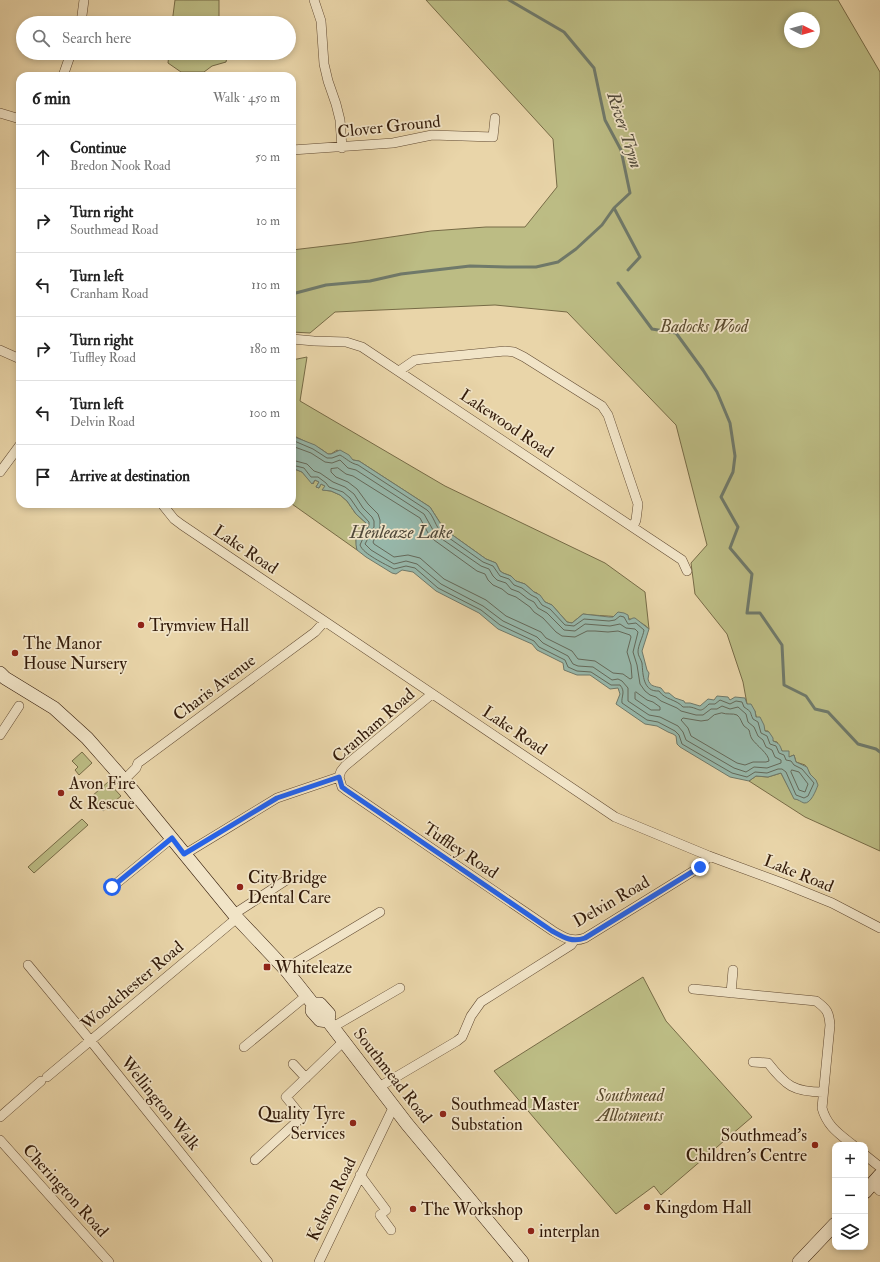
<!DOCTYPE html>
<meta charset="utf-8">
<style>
body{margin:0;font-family:"IM FELL Double Pica",serif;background:#f2f2f2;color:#222}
.controls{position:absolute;right:12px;bottom:12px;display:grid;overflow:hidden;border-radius:8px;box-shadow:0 2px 6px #0003}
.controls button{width:36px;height:36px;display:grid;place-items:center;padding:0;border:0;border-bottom:1px solid #e0e0e0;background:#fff;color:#222;font:20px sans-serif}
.compass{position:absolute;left:784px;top:12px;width:36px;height:36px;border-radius:50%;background:#fff;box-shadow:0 2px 6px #0003;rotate:96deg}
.stop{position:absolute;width:12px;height:12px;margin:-9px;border:3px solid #2563eb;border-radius:50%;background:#fff}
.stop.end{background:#2563eb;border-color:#fff;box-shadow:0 1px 4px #0008}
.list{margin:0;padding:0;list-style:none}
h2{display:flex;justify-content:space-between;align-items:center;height:52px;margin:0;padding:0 16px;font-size:17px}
h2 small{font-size:13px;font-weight:400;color:#767676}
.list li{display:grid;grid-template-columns:26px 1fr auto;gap:12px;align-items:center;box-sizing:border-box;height:64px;padding:0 16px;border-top:1px solid #e0e0e0}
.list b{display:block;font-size:15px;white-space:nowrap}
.list p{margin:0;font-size:13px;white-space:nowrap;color:#767676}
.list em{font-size:13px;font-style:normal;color:#767676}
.icon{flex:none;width:22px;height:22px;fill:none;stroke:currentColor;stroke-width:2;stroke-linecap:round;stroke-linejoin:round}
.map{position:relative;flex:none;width:880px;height:1262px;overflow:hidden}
.search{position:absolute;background:#fff;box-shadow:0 2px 6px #0003;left:16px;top:16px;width:280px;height:44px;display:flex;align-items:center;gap:10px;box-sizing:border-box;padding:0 14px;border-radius:22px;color:#767676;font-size:15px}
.panel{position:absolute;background:#fff;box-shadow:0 2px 6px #0003;left:16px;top:72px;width:280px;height:436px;border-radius:12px}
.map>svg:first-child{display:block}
.green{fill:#bcbc84;stroke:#776b46;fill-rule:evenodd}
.water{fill:#97b8ab;stroke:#6f796a}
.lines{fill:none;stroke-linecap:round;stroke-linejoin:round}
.shore{stroke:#64695a;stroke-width:1}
.stream{stroke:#6f796a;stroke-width:3}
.street-casing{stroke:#604931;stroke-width:10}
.secondary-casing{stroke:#321a09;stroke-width:14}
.street{stroke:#f1e4c7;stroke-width:9}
.secondary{stroke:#f1e4c7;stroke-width:13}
.route{stroke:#2563eb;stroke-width:5}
.poi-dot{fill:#8f2418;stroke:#f1e4c7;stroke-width:1.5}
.labels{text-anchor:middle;stroke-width:3.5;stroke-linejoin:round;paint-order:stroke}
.street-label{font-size:17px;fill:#321a09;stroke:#f1e4c7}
.park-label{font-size:17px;font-style:italic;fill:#5b4b2e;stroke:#f1e4c7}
.poi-label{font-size:17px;fill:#321a09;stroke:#f1e4c7;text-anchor:start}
.water-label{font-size:18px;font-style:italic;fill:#50493a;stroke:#f1e4c7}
</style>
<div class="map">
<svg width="880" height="1262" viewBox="0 0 880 1262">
<rect width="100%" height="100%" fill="#e9d5a9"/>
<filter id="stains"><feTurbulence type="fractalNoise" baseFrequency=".005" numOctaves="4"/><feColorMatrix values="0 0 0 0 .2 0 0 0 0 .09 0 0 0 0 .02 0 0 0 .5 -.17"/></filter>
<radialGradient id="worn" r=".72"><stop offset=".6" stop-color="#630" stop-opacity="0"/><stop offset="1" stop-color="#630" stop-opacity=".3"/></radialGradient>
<!-- green -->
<path class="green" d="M175,0h44v23h-47z
M426,0h412l42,72v779l-75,-34 -56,-36 7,-5 12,1 13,-4 13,25 5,2 11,-26 -5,-9 -9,-3 -2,-7 -5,2 -7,-6 -5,-9 -4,-1 -5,-10h-3l-9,-15 -1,-5 -8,-7 -4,-22 -16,-48 -32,-40 -4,-31 16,-18 -31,-120 -109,-113 -72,-7 -160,7 -25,21 -18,-1v-82l59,-7 80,-12 55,-4h39l32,-40 -4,-48zM790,18h24v24h-24z
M169,53h59l-2,9 -14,4 -8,6h-23l-13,-9z
M307,357l-7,44 145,85 160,77 40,29 4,37c-13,-15 -47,-12 -66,-15l-11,9 -5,-1 -15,-17 -7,-3 -8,-9 -3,-1 -9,-8 -9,-3 -5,-5 -8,-3 -3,-2 -4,-8 -10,-4 -42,-30 -14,-22 -71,-46 -6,-1 -16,-10 -6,4h-3l-7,-5 -29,-14v-75z
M292,468l10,4 11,12 2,-4 4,2 -3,5 3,1 2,-4 4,2 -2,4 8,1 9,4 7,6 9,13 10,9 -10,17 1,10 -65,-46z
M82,752l10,11 -13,12 -4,-5 3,-3 -6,-6z
M108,782l13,14 -18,15 -12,-14z
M82,819l6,6 -54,48 -6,-6z
M643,977l23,44 86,96 -91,78 -7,-9 -38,28 -122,-143z"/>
<!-- water -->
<path class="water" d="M292,436l23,9 13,9h3l9,-4 9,5 4,5 6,1 71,46 14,22 42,30 10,4 4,8 3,2 8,3 5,5 9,3 9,8 6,3 5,7 7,3 15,17 5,1 11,-9 26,3h4l5,-5 6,1 4,2 1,5 4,-2h2l14,11 -7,22 5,19 2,3 -1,6c2,8 7,7 13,9l4,5h4l6,5 9,3 1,2h5l10,3 8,-7 6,1 3,-4 11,1 2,3 5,-3 10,1 2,6h4l4,7 1,6h4l4,8 1,6 4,1 4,6v3c6,2 7,4 9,10h7v6l5,-2 2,7 11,5 3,7 6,6 2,5c-2,5 -7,19 -14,18 -3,-1 -6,-4 -10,-4l-13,-26 -13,4 -12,-1 -7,5 -19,-4 -50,-30 -3,-3 -1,-8 -3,-2 -5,-2 -11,-6 -12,-2 -29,-20 4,-10 -2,-6 -8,1 -20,-14h-13l-13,-5 -1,-7 -26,-13 -5,-6 -34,-15 -19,-16 -43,-22 -23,-19 -11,-2 -6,4 -4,-1 -26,-16 -9,-7 -1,-5v-5l10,-17 -10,-9 -9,-13 -7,-6 -9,-4 -9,-1 3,-4 -4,-2 -2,4 -3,-1 3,-5 -4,-2 -3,4 -10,-12 -10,-4z"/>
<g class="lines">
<!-- shore -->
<path class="shore" d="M292,440l21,9 14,9h5l8,-3c7,4 10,8 18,10l69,45c7,6 8,16 15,23l41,29 10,4 7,10 9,3 5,6 8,3 9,7 6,3 5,7 8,4 15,16 9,1 10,-7 25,2 6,-1 5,-4 4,1 4,7 8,-1 8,7c-1,7 -6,15 -6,22 0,4 3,7 4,11 1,12 1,29 17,28 6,9 17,8 24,16 3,0 5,0 7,0 11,2 9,7 19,-3h6l5,-4 10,4 6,-3 6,1 2,5c9,6 5,4 9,12l5,3 3,11 6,3 3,8 6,2 3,7 5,2 2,5 5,1 3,4 8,4 12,14 -6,13 -4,2 -8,-3 -10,-23 -4,-3h-4l-11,4 -12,-1 -8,5 -15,-4 -50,-29 -3,-9 -4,-4 -17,-9 -11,-2 -25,-17c-1,-7 4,-11 -2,-18h-9l-20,-13 -14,-1 -9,-4 -3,-7 -26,-13 -5,-6 -34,-16 -19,-15 -43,-22 -23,-20 -9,-2 -12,3c-9,-5 -31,-15 -34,-24l9,-20v-3l-10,-11 -9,-13 -7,-6 -14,-5 -3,-4 -8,-6h-7l-7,-9 -12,-3
M292,446l19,7 14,9 7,1 8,-3 8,8 8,2 68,44 9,16 6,7 42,29 8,3 4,7 4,4 9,3 5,6 8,3 9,7 6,3 4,6 9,5 17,17 11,1 10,-7 25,2 10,-2 6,4 9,1 3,3 -5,20 4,13 3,19 5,7 5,4 6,2 5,4 16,7 4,3 15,4h7l8,-6h6l5,-3 8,3 8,-2 8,7 2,8 6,5 4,9 5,4 3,7 6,3 3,7 6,3v3l-14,5 -13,-1 -8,5 -12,-4 -48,-28 -3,-8 -5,-6 -18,-9 -11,-2 -21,-14v-13l-6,-7 -4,-2 -6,1 -19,-13 -15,-1 -5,-2 -5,-8 -25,-13 -6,-6 -34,-16 -20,-15 -42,-22 -24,-20 -11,-3 -12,3 -23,-14 -6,-6 9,-17v-6l-2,-4 -9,-9 -9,-14 -9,-7 -12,-5 -13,-9 -6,-2 -7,-7 -15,-4
M338,468l8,6 7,2 67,42 8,15 6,7 43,31 8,3 3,6 5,5 9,4 6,5 8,3 14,10 4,5 9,6 13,14 6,4 13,1 12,-6h8l13,1 10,-1 12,4 1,2 -4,15 4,13 1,13 -2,1 -7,-5 -10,-1 -18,-12 -17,-2 -6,-8 -26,-13 -5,-6 -35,-16 -20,-16 -42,-21 -24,-21 -12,-3 -14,2 -20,-13 -1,-2 7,-15v-7l-2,-6 -10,-10 -11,-15 -9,-7 -12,-5 -5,-5v-3z
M636,692l11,8 6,2 7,5v3h-9l-16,-11v-6z
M722,713c5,2 11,0 15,2 4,3 4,7 7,11 1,1 3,2 5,4 1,3 1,6 3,9 4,6 17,15 17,22l-3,1h-13l-8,3 -8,-2 -46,-27 -3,-8 -7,-8 2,-2 18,3 7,-1 6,-5z
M792,770l7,2 9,12 -3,8 -6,-2 -8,-18z"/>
<!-- stream -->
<path class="stream" d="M509,0l55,32 30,36 11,52 16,30 9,43 -16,15 26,49 -12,13
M618,283l34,46 24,4 27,37 14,22 13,31 5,33 -2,16 -12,25 17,30 -8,21 22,26 -5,39h13l22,32 2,40 22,11 9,13 13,3 30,32 18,5 4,3
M292,294l34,-9 44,-4 31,-7 69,-8 37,1h29l22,-5 18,-13 26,-24 12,-17"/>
<defs>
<path id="street" d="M314,0l7,21 3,43 4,17 8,23 4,16 2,28
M81,23l3,-23
M63,76l8,-23
M0,113l20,6
M292,150l101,-7 39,-8 61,2 2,-19
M292,339l22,2 32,1 16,5 320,213 5,11
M0,350l20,9
M399,371l16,-11 8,-1 82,-8 9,1 10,5 78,49 6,9 30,89 -2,16 -3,7
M0,472l20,-27
M162,504l12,15 8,6 433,292 94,39 76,28 47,19 48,25
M0,735l19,-29
M339,777l3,10 4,3 207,141c10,6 19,12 32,7l115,-71 9,-11
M124,780l12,-12 2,-5 177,-131 9,-10
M185,854l92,-56 62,-21 2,-6 4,-5 87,-72
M112,887l60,-49
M234,914l54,-35
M28,965l62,75 178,222
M286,970l9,-7 85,-51
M693,989l123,12c11,8 13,11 14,24l-8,83c5,18 16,25 31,37
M731,993l2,-23
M333,1027l67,-39
M244,1047l62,-51
M753,1062l15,1c18,23 26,29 55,29
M293,1064l13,14
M47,1077l190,-159
M379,1087l78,-46 5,-4 9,-21 10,-14 90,-57 3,-4
M0,1117l41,-36
M0,1140l109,122
M865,1155l15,12
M255,1160l47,-43 -16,-20 58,-56
M360,1175l26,35 -6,5 11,15
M873,1184l7,7
M319,1262l75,-156"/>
<path id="secondary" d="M0,673l5,5 49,30 33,30 37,42 113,138 49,52 27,34 -1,7 8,9 8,1
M313,1004h7l9,10 -1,7 79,103 115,138
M865,1192l15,-17
M799,1262l36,-38"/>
</defs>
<!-- street casing -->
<use href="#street" class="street-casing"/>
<!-- secondary casing -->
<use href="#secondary" class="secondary-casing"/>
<!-- street -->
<use href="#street" class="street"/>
<!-- secondary -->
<use href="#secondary" class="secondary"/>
</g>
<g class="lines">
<!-- route -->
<path class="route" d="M112,887l60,-49 12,16 93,-56 62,-21 3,10 4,3 206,141c11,6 20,12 33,7l115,-71"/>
</g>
<!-- markers -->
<g class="poi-dot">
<circle cx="141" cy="625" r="4"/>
<circle cx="15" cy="653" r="4"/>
<circle cx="61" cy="793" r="4"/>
<circle cx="240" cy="887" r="4"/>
<rect x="263" y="963" width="8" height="8" rx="2"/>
<circle cx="443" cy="1114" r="4"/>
<circle cx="353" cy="1123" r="4"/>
<circle cx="815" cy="1145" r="4"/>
<circle cx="647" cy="1207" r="4"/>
<circle cx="413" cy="1209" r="4"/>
<circle cx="531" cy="1231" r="4"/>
</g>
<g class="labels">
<!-- street labels -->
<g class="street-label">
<text transform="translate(389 126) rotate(-6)" y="6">Clover Ground</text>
<text transform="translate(507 423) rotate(34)" y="6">Lakewood Road</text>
<text transform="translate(246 549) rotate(34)" y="6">Lake Road</text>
<text transform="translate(214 687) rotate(-37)" y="6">Charis Avenue</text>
<text transform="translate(373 725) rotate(-41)" y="6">Cranham Road</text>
<text transform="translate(515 730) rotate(34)" y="6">Lake Road</text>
<text transform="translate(461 850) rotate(34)" y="6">Tuffley Road</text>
<text transform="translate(799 873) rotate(22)" y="6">Lake Road</text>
<text transform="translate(611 901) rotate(-30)" y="6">Delvin Road</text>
<text transform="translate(132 985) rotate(-40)" y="6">Woodchester Road</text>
<text transform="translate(393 1075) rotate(52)" y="6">Southmead Road</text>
<text transform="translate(161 1103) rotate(51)" y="6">Wellington Walk</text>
<text transform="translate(66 1190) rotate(48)" y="6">Cherington Road</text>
<text transform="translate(331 1199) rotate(-64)" y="6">Kelston Road</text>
</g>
<!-- park labels -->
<g class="park-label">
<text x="704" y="332">Badocks Wood</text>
<text x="630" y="1101">Southmead<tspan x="630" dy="20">Allotments</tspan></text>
</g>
<!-- poi labels -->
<g class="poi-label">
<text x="149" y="631">Trymview Hall</text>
<text x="23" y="649">The Manor<tspan x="23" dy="20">House Nursery</tspan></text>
<text x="69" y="789">Avon Fire<tspan x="69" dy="20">&amp; Rescue</tspan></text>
<text x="248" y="883">City Bridge<tspan x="248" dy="20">Dental Care</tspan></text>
<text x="275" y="973">Whiteleaze</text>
<text x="451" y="1110">Southmead Master<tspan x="451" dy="20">Substation</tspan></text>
<text x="345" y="1119" text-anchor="end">Quality Tyre<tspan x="345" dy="20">Services</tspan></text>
<text x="807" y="1141" text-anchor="end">Southmead's<tspan x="807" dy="20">Children's Centre</tspan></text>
<text x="655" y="1213">Kingdom Hall</text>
<text x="421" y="1215">The Workshop</text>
<text x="539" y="1237">interplan</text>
</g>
<!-- water labels -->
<g class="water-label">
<text transform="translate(625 130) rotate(72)" y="6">River Trym</text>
<text x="401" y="538">Henleaze Lake</text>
</g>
</g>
<rect width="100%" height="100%" filter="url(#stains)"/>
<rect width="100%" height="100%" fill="url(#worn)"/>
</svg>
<div class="controls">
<button>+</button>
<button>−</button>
<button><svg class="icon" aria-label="layers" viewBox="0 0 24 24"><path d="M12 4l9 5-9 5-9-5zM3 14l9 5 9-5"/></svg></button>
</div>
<svg class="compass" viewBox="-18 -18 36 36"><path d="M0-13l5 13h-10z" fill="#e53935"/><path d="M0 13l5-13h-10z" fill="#767676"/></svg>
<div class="stop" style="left:112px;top:887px"></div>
<div class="stop end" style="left:700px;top:867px"></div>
<div class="search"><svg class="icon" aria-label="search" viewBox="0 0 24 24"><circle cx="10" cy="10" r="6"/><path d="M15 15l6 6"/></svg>Search here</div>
<section class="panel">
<h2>6 min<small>Walk · 450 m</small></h2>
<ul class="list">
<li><svg class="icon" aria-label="ahead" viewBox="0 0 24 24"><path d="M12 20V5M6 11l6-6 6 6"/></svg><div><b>Continue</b><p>Bredon Nook Road</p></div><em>50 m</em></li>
<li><svg class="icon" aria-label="right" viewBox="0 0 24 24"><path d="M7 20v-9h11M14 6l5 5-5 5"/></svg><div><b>Turn right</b><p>Southmead Road</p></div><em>10 m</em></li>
<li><svg class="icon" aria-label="left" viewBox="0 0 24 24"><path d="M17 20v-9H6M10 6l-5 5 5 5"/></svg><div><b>Turn left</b><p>Cranham Road</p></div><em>110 m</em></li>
<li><svg class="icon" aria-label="right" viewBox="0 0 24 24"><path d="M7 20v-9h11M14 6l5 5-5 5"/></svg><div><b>Turn right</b><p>Tuffley Road</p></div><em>180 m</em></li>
<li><svg class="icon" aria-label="left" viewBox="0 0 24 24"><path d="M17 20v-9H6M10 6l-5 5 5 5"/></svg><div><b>Turn left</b><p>Delvin Road</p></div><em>100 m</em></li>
<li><svg class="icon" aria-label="arrive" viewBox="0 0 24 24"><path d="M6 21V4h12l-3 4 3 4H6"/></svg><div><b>Arrive at destination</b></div></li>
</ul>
</section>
</div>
